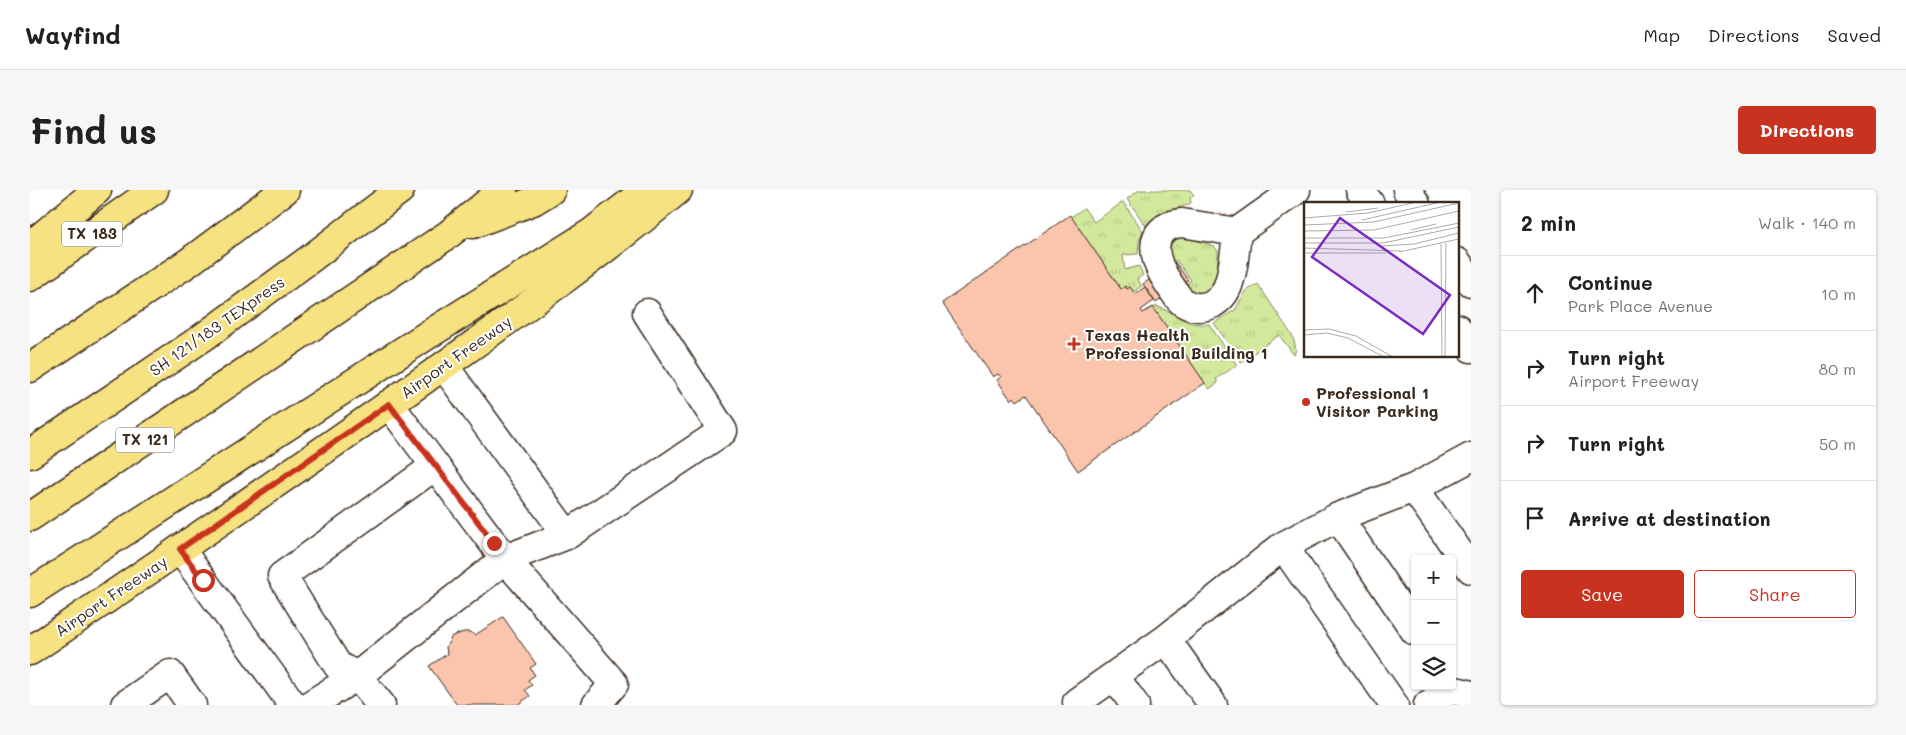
<!DOCTYPE html>
<meta charset="utf-8">
<style>
body{margin:0;font-family:Mali,sans-serif;background:#f6f6f6;color:#202124}
.controls{position:absolute;right:15px;bottom:15px;display:grid;overflow:hidden;border-radius:5px;box-shadow:0 1px 4px #0004}
.controls button{width:45px;height:45px;display:grid;place-items:center;padding:0;border:0;border-bottom:1px solid #e0e0e0;background:#fff;color:#202124;font:25px sans-serif}
.stop{position:absolute;width:15px;height:15px;margin:-11px;border:4px solid #c8321e;border-radius:50%;background:#fff}
.stop.end{background:#c8321e;border-color:#fff;box-shadow:0 1px 5px #0008}
.list{margin:0;padding:0;list-style:none}
h2{display:flex;justify-content:space-between;align-items:center;height:65px;margin:0;padding:0 20px;font-size:21px}
h2 small{font-size:16px;font-weight:400;color:#757577}
.list li{display:grid;grid-template-columns:32px 1fr auto;gap:15px;align-items:center;box-sizing:border-box;height:75px;padding:0 20px;border-top:1px solid #e0e0e0}
.list b{display:block;font-size:19px;white-space:nowrap}
.list p{margin:0;font-size:16px;white-space:nowrap;color:#757577}
.list em{font-size:16px;font-style:normal;color:#757577}
.actions{display:flex;gap:10px;padding:15px 20px}
.actions a{flex:1;padding:11px 0;border:1px solid #c8321e;border-radius:5px;text-align:center;font-size:18px;color:#c8321e}
.actions .main{background:#c8321e;color:#fff}
.icon{flex:none;width:28px;height:28px;fill:none;stroke:currentColor;stroke-width:2;stroke-linecap:round;stroke-linejoin:round}
.map{position:relative;flex:none;width:1441px;height:515px;overflow:hidden;border-radius:5px}
header{display:flex;align-items:center;gap:30px;box-sizing:border-box;height:70px;padding:0 25px;background:#fff;border-bottom:1px solid #e0e0e0}
header strong{font-size:24px}
nav{display:flex;gap:28px;margin-inline-start:auto;font-size:18px}
.intro{display:flex;align-items:center;justify-content:space-between;box-sizing:border-box;height:120px;padding:0 30px}
h1{margin:0;font-size:35px}
.button{padding:12px 22px;border-radius:5px;background:#c8321e;color:#fff;font-size:18px;font-weight:700}
main{display:flex;gap:30px;padding:0 30px}
aside{flex:1;background:#fff;border-radius:5px;box-shadow:0 1px 4px #0004}
.map>svg:first-child{display:block}
.grass{fill:url(#grass-tufts);stroke:#86895e}
.building{fill:#fac4ad;stroke:#3b2a1e}
.lines{fill:none;stroke-linecap:round;stroke-linejoin:round}
.minor-casing{stroke:#3b2a1e;stroke-width:31}
.major-casing{stroke:#3b2a1e;stroke-width:31}
.highway-casing{stroke:#3b2a1e;stroke-width:31}
.minor{stroke:#fff;stroke-width:28}
.major{stroke:#f6e281;stroke-width:28}
.highway{stroke:#f6e281;stroke-width:28}
.route{stroke:#c8321e;stroke-width:6}
.poi-dot{fill:#c8321e;stroke:#fff;stroke-width:2}
.labels{text-anchor:middle;stroke-width:4;stroke-linejoin:round;paint-order:stroke}
.shield{fill:#fff;stroke:#766a62;stroke-width:1}
.shield-label{font-size:15px;font-weight:bold;fill:#3b2a1e}
.street-label{font-size:16px;fill:#3b2a1e;stroke:#fff}
.poi-label{font-size:16px;font-weight:bold;fill:#3b2a1e;stroke:#fff;text-anchor:start}
.inset-road{fill:none;stroke:#b1aaa5;stroke-width:1}
.view{fill:#7b2cbf;fill-opacity:0.15;stroke:#7b2cbf;stroke-width:2.5}
.inset-edge{fill:none;stroke:#3b2a1e;stroke-width:2.5}
</style>
<header>
<strong>Wayfind</strong>
<nav><a>Map</a><a>Directions</a><a>Saved</a></nav>
</header>
<div class="intro"><h1>Find us</h1><a class="button">Directions</a></div>
<main>
<div class="map">
<svg width="1441" height="515" viewBox="0 0 1441 515">
<defs>
<pattern id="grass-tufts" width="24" height="20" patternUnits="userSpaceOnUse" patternTransform="scale(1.25)"><rect width="24" height="20" fill="#d2e89d"/><path d="M3 7l-1-3M5 7V3M7 7l1-3M15 17l-1-3M17 17v-4M19 17l1-3" fill="none" stroke="#b5c787"/></pattern>
</defs>
<rect width="100%" height="100%" fill="#fff"/>
<filter id="ink" filterUnits="userSpaceOnUse"><feTurbulence type="fractalNoise" baseFrequency=".02" numOctaves="2"/><feDisplacementMap in="SourceGraphic" scale="10" xChannelSelector="R" yChannelSelector="G"/><feConvolveMatrix kernelMatrix="1 2 1 2 8 2 1 2 1" color-interpolation-filters="sRGB"/></filter>
<g filter="url(#ink)">
<!-- grass -->
<path class="grass" d="M1109,0h51l4,5 -4,3 1,5 -3,2c-19,6 -27,3 -42,21l-19,-27z
M1093,12l20,29 -4,10 -1,13 -15,1 2,15 14,-4 4,9 -6,4 5,7 -9,6 -3,-5 -3,2 -2,-3 -4,3 -50,-72 13,-9 10,14z
M1155,47l29,9 4,5 -1,32 -7,9c-11,1 -16,2 -24,-7l5,-5 -15,-20 -5,3c-2,-14 -3,-24 14,-26z
M1228,94l35,53 3,12 -2,6 -15,-20 -38,27 -27,-39 21,-13 11,-19z
M1126,116c22,7 26,20 53,18l28,41 -21,14 2,4 -9,6 -56,-81z"/>
<!-- building -->
<path class="building" d="M1040,25l51,74 4,-3 2,3 3,-2 5,7 10,-7 9,14 -13,9 2,3 10,-6 52,76 -127,88 -52,-76 -9,6 -3,-4 -3,3 -14,-20 4,-3 -3,-3 -5,3 -51,-74z
M1145,72l13,18 -32,23 -13,-19z
M473,427l33,47 -6,4 5,7 -7,5 4,5 -7,5 5,6 -13,9h-60l-28,-39 18,-12 -1,-7 6,-11 12,-4h6l5,3z"/>
<g class="lines">
<defs>
<path id="minor" d="M1330,0l10,14
M1377,0l9,14
M1207,42c-2,18 -3,39 -10,56 -3,7 -8,12 -15,16 -8,4 -18,4 -26,0 -8,-4 -12,-13 -17,-20 -15,-22 -26,-57 13,-61l55,9 59,-42
M1427,72l14,20
M1427,138l14,20
M414,176l123,169 156,-104 -76,-118
M1384,298l57,81
M1308,327l77,114
M537,345l-62,24 109,125 -18,21
M1253,356l111,159
M150,359l113,156
M1136,449l47,66
M1084,486l21,29
M95,515l45,-31 22,31
M280,515l47,-29 148,-117 -116,-155
M351,515l-24,-29 -19,-10 -56,-90 153,-110
M1049,515l-2,-3 89,-63 117,-93 55,-29 76,-29 57,-31
M1398,515c20,-14 19,-18 43,-10"/>
<path id="major" d="M0,461c133,-90 265,-180 395,-272 86,-61 172,-121 253,-189"/>
<path id="highway" d="M443,34l60,-23 18,-11
M0,56l67,-56
M0,87l124,-87
M0,178l159,-106 96,-72
M0,264l172,-116 112,-82 86,-66
M0,327l419,-283 54,-44
M0,403l396,-257 165,-103 55,-43"/>
</defs>
<!-- minor casing -->
<use href="#minor" class="minor-casing"/>
<!-- major casing -->
<use href="#major" class="major-casing"/>
<!-- highway casing -->
<use href="#highway" class="highway-casing"/>
<!-- minor -->
<use href="#minor" class="minor"/>
<!-- major -->
<use href="#major" class="major"/>
<!-- highway -->
<use href="#highway" class="highway"/>
</g>
</g>
<g class="lines" filter="url(#ink)">
<!-- route -->
<path class="route" d="M173,390l-23,-31 209,-145 105,139"/>
</g>
<!-- markers -->
<g class="poi-dot">
<path d="M1041.5 146.5h5v5h5v5h-5v5h-5v-5h-5v-5h5z"/>
<circle cx="1276" cy="212" r="5"/>
</g>
<g class="labels">
<!-- shield labels -->
<g class="shield">
<rect x="32" y="31.5" width="60" height="25" rx="4"/>
<rect x="86" y="237.5" width="58" height="25" rx="4"/>
</g>
<g class="shield-label">
<text x="62" y="49">TX 183</text>
<text x="115" y="255">TX 121</text>
</g>
<!-- street labels -->
<g class="street-label">
<text transform="translate(187 136) rotate(-35)" y="6">SH 121/183 TEXpress</text>
<text transform="translate(426 167) rotate(-35)" y="6">Airport Freeway</text>
<text transform="translate(81 406) rotate(-34)" y="6">Airport Freeway</text>
</g>
<!-- poi labels -->
<g class="poi-label">
<text x="1055" y="151">Texas Health<tspan x="1055" dy="18">Professional Building 1</tspan></text>
<text x="1286" y="209">Professional 1<tspan x="1286" dy="18">Visitor Parking</tspan></text>
</g>
</g>
<!-- overview -->
<g transform="translate(1274 12)">
<rect width="155" height="155" fill="#fff"/>
<path class="inset-road" d="M42,10l32,-4M0,16l64,-5 49,-11M58,18l79,-18M0,23l70,-3 85,-19M107,28l25,-6M0,29l70,-1 85,-19M0,36h80l75,-15M0,41h79l76,-16M137,42l1,113M77,44l33,-2 45,-11M0,46l97,3M95,50l60,-13M0,51h82M0,128l25,-1 27,7 37,21M0,133l23,-2 21,5 36,19M141,155l1,-114"/>
<path class="view" d="M36,16l110,77 -27,39 -111,-77z"/>
<rect width="155" height="155" class="inset-edge"/>
</g>
</svg>
<div class="controls">
<button>+</button>
<button>−</button>
<button><svg class="icon" aria-label="layers" viewBox="0 0 24 24"><path d="M12 4l9 5-9 5-9-5zM3 14l9 5 9-5"/></svg></button>
</div>
<div class="stop" style="left:173px;top:390px"></div>
<div class="stop end" style="left:464px;top:353px"></div>
</div>
<aside>
<h2>2 min<small>Walk · 140 m</small></h2>
<ul class="list">
<li><svg class="icon" aria-label="ahead" viewBox="0 0 24 24"><path d="M12 20V5M6 11l6-6 6 6"/></svg><div><b>Continue</b><p>Park Place Avenue</p></div><em>10 m</em></li>
<li><svg class="icon" aria-label="right" viewBox="0 0 24 24"><path d="M7 20v-9h11M14 6l5 5-5 5"/></svg><div><b>Turn right</b><p>Airport Freeway</p></div><em>80 m</em></li>
<li><svg class="icon" aria-label="right" viewBox="0 0 24 24"><path d="M7 20v-9h11M14 6l5 5-5 5"/></svg><div><b>Turn right</b></div><em>50 m</em></li>
<li><svg class="icon" aria-label="arrive" viewBox="0 0 24 24"><path d="M6 21V4h12l-3 4 3 4H6"/></svg><div><b>Arrive at destination</b></div></li>
</ul>
<div class="actions"><a class="main">Save</a><a>Share</a></div>
</aside>
</main>
